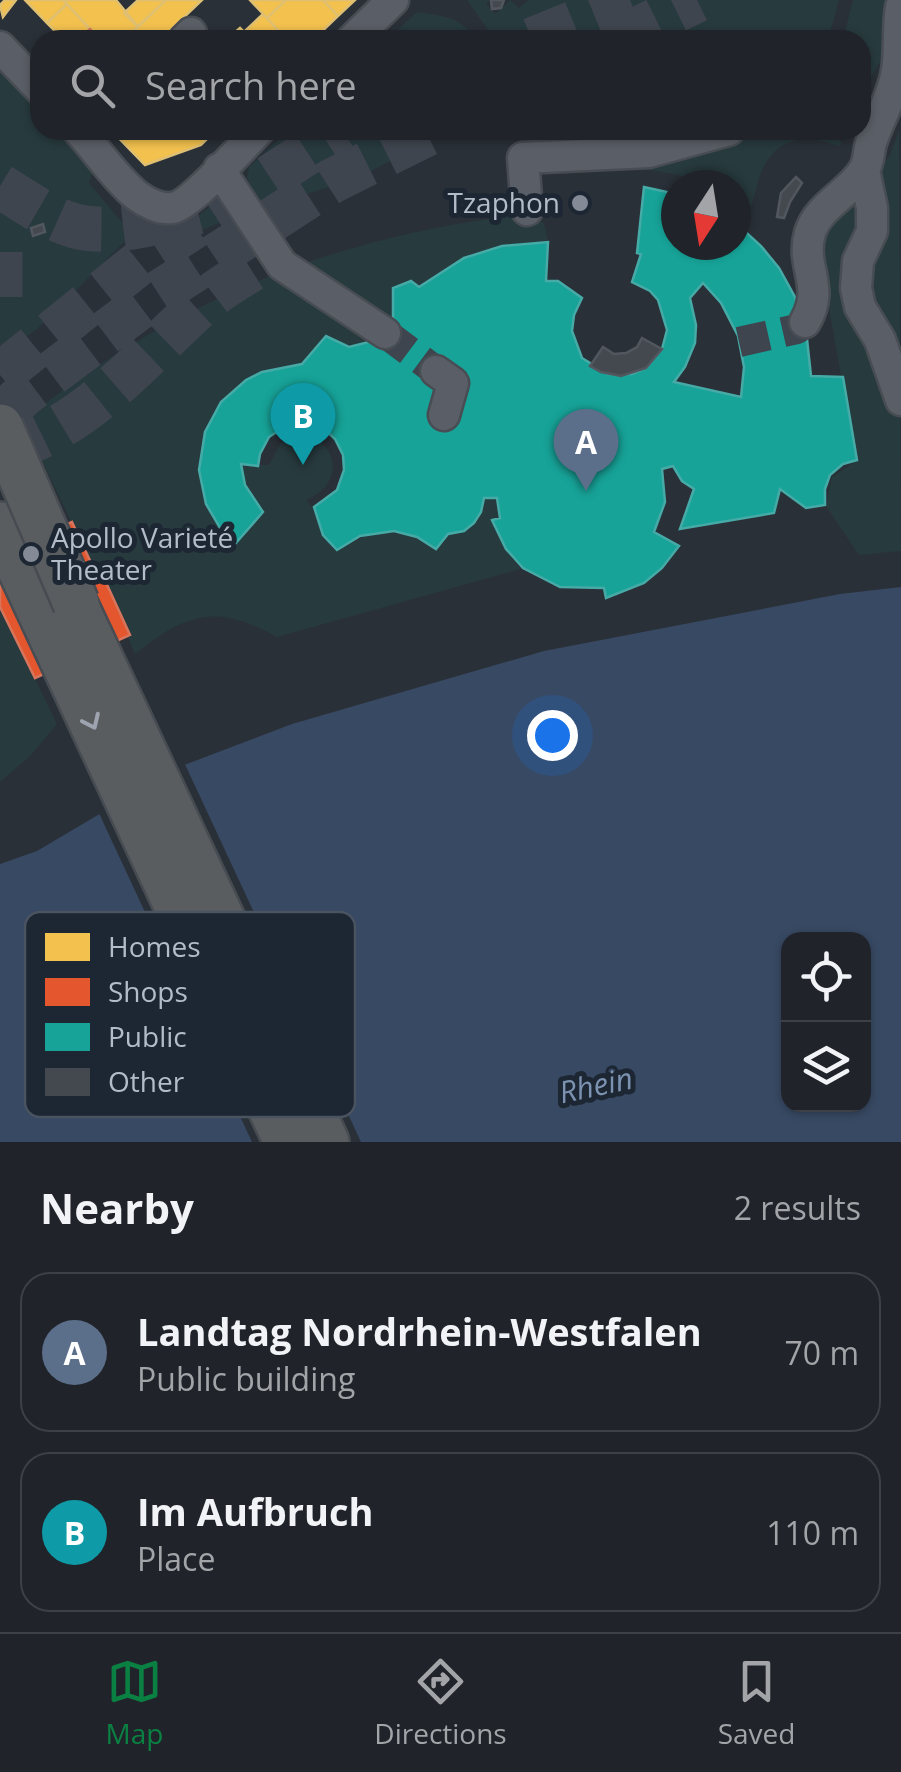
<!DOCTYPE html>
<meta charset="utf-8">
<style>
body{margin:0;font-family:"Open Sans",sans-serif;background:#2d3036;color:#f1f3f6}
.controls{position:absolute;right:30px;bottom:30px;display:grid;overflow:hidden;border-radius:20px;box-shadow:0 2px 8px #0004}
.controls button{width:90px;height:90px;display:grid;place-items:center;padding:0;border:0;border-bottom:2px solid #3d4147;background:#20242a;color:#f1f3f6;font:50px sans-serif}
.compass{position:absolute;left:661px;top:170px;width:90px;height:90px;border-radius:50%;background:#20242a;box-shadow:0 2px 8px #0004;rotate:192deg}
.you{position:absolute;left:552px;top:735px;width:35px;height:35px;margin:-25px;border:8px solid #fff;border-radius:50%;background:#1a73e8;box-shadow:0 0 0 15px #1a73e833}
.badge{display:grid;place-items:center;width:65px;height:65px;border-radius:50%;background:#0b8043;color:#fff;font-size:32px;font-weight:700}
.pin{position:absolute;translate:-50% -82px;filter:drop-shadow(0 2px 5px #0008)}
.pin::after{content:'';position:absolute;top:52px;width:35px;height:30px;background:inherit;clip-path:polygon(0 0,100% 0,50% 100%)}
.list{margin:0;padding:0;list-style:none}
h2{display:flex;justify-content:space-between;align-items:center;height:130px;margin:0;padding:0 40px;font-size:42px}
h2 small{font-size:32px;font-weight:400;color:#a2a4a8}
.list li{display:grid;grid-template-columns:65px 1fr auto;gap:30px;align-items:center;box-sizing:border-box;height:160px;margin:0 20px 20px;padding:0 20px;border:2px solid #3d4147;border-radius:30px}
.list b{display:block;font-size:38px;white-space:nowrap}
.list p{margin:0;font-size:32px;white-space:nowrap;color:#a2a4a8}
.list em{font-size:32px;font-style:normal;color:#a2a4a8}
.icon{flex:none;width:55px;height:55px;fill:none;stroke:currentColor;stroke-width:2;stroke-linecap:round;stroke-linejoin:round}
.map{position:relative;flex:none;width:901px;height:1142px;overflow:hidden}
.search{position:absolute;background:#20242a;box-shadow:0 2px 8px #0004;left:30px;right:30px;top:30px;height:110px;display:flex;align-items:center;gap:25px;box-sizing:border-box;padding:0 35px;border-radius:30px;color:#a2a4a8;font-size:38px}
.sheet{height:490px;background:#20242a}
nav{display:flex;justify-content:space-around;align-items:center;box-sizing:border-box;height:140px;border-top:2px solid #3d4147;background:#20242a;font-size:28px;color:#a2a4a8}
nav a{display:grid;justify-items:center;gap:5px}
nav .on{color:#0b8043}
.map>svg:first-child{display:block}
.green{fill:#273a3e}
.water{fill:#384963;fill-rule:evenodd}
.pier{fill:#2a3038}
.homes{fill:#f2c14e;stroke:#dfc073;stroke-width:2.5}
.shops{fill:#e4572e;stroke:#d6755c;stroke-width:2.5}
.public{fill:#17a398;stroke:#46aaa7;stroke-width:2.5;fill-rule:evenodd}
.building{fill:#444950;stroke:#52575f;stroke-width:2.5}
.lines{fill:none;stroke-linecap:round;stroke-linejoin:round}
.minor-tunnel{stroke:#3f454e;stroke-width:30;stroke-dasharray:30 15;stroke-linecap:butt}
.highway-tunnel{stroke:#3f454e;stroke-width:45;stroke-dasharray:45 22;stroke-linecap:butt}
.minor-casing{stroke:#484c53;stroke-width:35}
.highway-casing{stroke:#474c53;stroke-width:50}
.minor{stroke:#5a5e66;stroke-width:30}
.highway{stroke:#5a5d60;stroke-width:45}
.highway-bridge-casing{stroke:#474c53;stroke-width:50;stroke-linecap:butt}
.highway-bridge{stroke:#5a5d60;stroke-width:45}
.oneway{stroke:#9ea4af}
.poi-dot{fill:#848b96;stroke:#1d2633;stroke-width:4}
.labels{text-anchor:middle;stroke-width:10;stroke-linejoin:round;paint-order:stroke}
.poi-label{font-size:28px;fill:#b4bcc9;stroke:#1d2633;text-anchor:end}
.water-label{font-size:30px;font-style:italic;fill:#7c92b1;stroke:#1d2633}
.key{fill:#1d2633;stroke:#4a5360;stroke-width:2.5}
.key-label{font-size:28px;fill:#b4bcc9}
</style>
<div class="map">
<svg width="901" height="1142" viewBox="0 0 901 1142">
<rect width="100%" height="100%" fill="#2a3038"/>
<!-- green -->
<path class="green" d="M467,0h23l-4,4 9,10 15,-14 9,8 9,-8h311l-11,40h-333z
M853,0h38l-4,50 -26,44v-54h-18z
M417,12c26,4 44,4 59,28h-89z
M0,72l40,40v18h18l36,36 -5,17 31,37 16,10 -99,99 -37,27z
M289,130h163l-99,50 -84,25 -12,-4 -10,-23 2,-11z
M899,131l2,420 -42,4 -33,-49 6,-29 24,-16 -36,-204 6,-34 50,-50 14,-18z
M808,132l31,6 3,6 -4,2c-30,-11 -58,-11 -75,22 -6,12 -7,25 -12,38l-15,-7v-14c-32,0 -58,-13 -89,-15l1,-10 89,-21z
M227,192l6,25 -75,32 -3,-5 2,-11 29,-7z
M526,214l18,9 4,19c-62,0 -81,16 -129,45l-8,-6 -18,7v31c-16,28 -40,33 -67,17l-24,28c-92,9 -131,93 -79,169l22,-48 -4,-21 28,1 12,-22c45,-27 77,36 25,57 14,13 16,34 31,51 32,-22 66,-26 99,-2 3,-4 6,-10 11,-13 19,-13 32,-1 37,-37l12,-1 4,19 -8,4 14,30 15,18 -244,68c-60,-33 -89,-25 -142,17l-37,-88 -5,1 -70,-146c149,-120 314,-186 503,-207z
M0,607l57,117 -26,31 -31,27z"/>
<!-- water -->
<path class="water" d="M901,587v555h-901v-278l37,-13 142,-84 113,-43 252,-73 296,-57zM788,939h76v165h-76z"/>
<!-- pier -->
<path class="pier" d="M183,760l178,382h-109l-155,-333z"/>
<!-- homes -->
<path class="homes" d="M5,0h11l-13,17 -3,-12z
M25,0h38l4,4 -20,19z
M63,0h53l22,27 -13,13h-25z
M138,0h28l-28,27 -14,-14z
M166,0h36l-42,40h-20l-8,-8z
M250,0h36l-19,18z
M286,0h37l15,16 -25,24h-26l-20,-22z
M323,0h32l-17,16z
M67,4l23,25 -12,11h-14l-17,-17z
M263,14l4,4 20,22h-46l-7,-7 6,-5 4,4z
M111,130h105l-15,15 -56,20z"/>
<!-- shops -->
<path class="shops" d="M90,29l10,11h-22z
M72,522l21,45 5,-2 32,70 -95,43 -35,-71v-59l44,-13z"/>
<!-- public -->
<path class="public" d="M644,187l32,7v51h60v-22l25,23 18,22 16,29 11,33 5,46 32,1 14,83 -14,4 -13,11 -5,14v16l-19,3 -26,-19 -6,24 -94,16 14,-40 -12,-8 -9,-15 -11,3 3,33 -11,30 25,14 -17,22 -18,15 -38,15 -2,-10 -44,-1 -37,-19 -17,-19 -14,-29 8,-2 -3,-20h-13l-3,14 -7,11 -10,8 -16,3 -12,15 -19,-12 -23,-6 -34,5 -23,14 -14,-15 -9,-28 23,-17 7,-20 -1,-15 -8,-16 -12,-11 -23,-5 -14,3 -17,11 -9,17 -2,12 -17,-2 4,21 18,27 -28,32 -12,-11 -17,-29 -7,-34 6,-38 16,-30 25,-22 16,-8 40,-8 24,-28 23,11 28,-7 16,-21v-31l18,-7 8,6 45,-29 38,-12 46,-4 -2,39h12l24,17 -8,17 -2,16 10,27 26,16h24l14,-6 16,-19 5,-19 -9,-30 -8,-9 -18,-9 9,-28 -4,-1zM703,283l18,20 17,33 6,31 -3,30 -67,-15 11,-15 10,-24 1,-18 -6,-27z"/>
<!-- building -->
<path class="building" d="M491,0h13l-3,8 -9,1z
M796,177l6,6 -12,19 -6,16 -7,-1 4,-24z
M43,224l2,8 -12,4 -2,-8z
M642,338l20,11 -16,19 -25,8 -20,-4 -11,-6 13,-19 11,7 12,-1 11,-6z"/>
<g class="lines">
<!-- minor-tunnel -->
<path class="minor-tunnel" d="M385,333l51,38
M739,342l58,-13 8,-7"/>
<!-- highway-tunnel -->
<path class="highway-tunnel" d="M532,40l98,-40
M616,40l81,-40
M0,186c23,14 49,33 75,40 39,10 85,-5 123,-14
M0,252v48
M0,375l144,-116 198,-129
M0,417l24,-23 133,-100 175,-113 103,-51
M0,451c83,-19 143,-95 204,-149 15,-14 34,-24 51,-35"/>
<defs>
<path id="minor" d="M184,40l7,-7
M352,40l41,-40
M0,47l40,42
M78,130c19,20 36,47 58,65 9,7 24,15 36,13 18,-2 71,-62 87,-78
M219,169l63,96 103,68
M864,170l8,38v23l-14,30 -2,27 4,19 20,33 21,60
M527,210l-4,-52 126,-6 80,-22
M805,322c21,-36 -5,-55 5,-89 8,-27 40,-40 54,-63 6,-10 4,-20 8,-30 7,-21 19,-41 24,-64 5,-23 1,-46 5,-69
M436,371l17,12 -9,32"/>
<path id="highway" d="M0,525l287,617
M58,569l268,573"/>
</defs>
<!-- minor casing -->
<use href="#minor" class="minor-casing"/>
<!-- highway casing -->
<use href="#highway" class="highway-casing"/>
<!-- minor -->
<use href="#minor" class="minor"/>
<!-- highway -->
<use href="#highway" class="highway"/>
<defs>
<path id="highway-bridge" d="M0,427l76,176"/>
</defs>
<!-- highway-bridge casing -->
<use href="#highway-bridge" class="highway-bridge-casing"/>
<!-- highway-bridge -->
<use href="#highway-bridge" class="highway-bridge"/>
</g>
<!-- one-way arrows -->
<defs><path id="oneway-chevron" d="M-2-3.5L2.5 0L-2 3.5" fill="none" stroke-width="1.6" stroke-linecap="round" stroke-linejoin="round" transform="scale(2.5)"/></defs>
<use class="oneway" href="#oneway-chevron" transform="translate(92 722) rotate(65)"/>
<!-- markers -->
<g class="poi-dot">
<circle cx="580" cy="203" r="10"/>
<circle cx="31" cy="554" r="10"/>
</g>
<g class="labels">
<!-- poi labels -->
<g class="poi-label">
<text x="560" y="213">Tzaphon</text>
<text x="51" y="548" text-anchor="start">Apollo Varieté<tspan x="51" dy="32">Theater</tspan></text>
</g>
<!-- water labels -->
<g class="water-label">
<text transform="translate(596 1086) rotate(-12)" y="10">Rhein</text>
</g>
</g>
<!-- legend -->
<rect x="25" y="912" width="330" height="205" rx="15" class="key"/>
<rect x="45" y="933" width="45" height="28" fill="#f2c14e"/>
<rect x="45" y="978" width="45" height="28" fill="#e4572e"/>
<rect x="45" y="1023" width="45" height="28" fill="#17a398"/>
<rect x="45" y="1068" width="45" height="28" fill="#444950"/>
<g class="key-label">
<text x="108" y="957">Homes</text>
<text x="108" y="1002">Shops</text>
<text x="108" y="1047">Public</text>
<text x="108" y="1092">Other</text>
</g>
</svg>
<div class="controls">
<button><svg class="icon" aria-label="locate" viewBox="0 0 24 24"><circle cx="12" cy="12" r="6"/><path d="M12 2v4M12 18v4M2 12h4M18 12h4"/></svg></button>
<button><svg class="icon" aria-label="layers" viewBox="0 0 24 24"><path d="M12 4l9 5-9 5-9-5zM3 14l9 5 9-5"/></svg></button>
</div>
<svg class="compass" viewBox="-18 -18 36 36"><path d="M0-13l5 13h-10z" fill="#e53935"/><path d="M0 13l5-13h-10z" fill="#a2a4a8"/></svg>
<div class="you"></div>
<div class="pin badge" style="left:586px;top:491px;background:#5c6f8a">A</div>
<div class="pin badge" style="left:303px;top:465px;background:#0f9aa8">B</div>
<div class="search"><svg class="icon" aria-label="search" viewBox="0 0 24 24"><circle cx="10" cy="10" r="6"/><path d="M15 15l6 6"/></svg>Search here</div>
</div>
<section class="sheet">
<h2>Nearby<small>2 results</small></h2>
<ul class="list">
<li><span class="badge" style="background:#5c6f8a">A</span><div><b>Landtag Nordrhein-Westfalen</b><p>Public building</p></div><em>70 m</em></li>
<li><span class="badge" style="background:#0f9aa8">B</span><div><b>Im Aufbruch</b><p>Place</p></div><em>110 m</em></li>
</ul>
</section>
<nav>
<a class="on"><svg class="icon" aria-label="map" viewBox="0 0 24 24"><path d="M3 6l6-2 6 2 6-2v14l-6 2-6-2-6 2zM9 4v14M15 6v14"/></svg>Map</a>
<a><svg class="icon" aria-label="directions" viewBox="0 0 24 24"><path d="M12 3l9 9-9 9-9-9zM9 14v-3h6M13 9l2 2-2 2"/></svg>Directions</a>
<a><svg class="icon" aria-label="saved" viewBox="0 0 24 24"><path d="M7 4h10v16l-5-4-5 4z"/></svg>Saved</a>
</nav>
